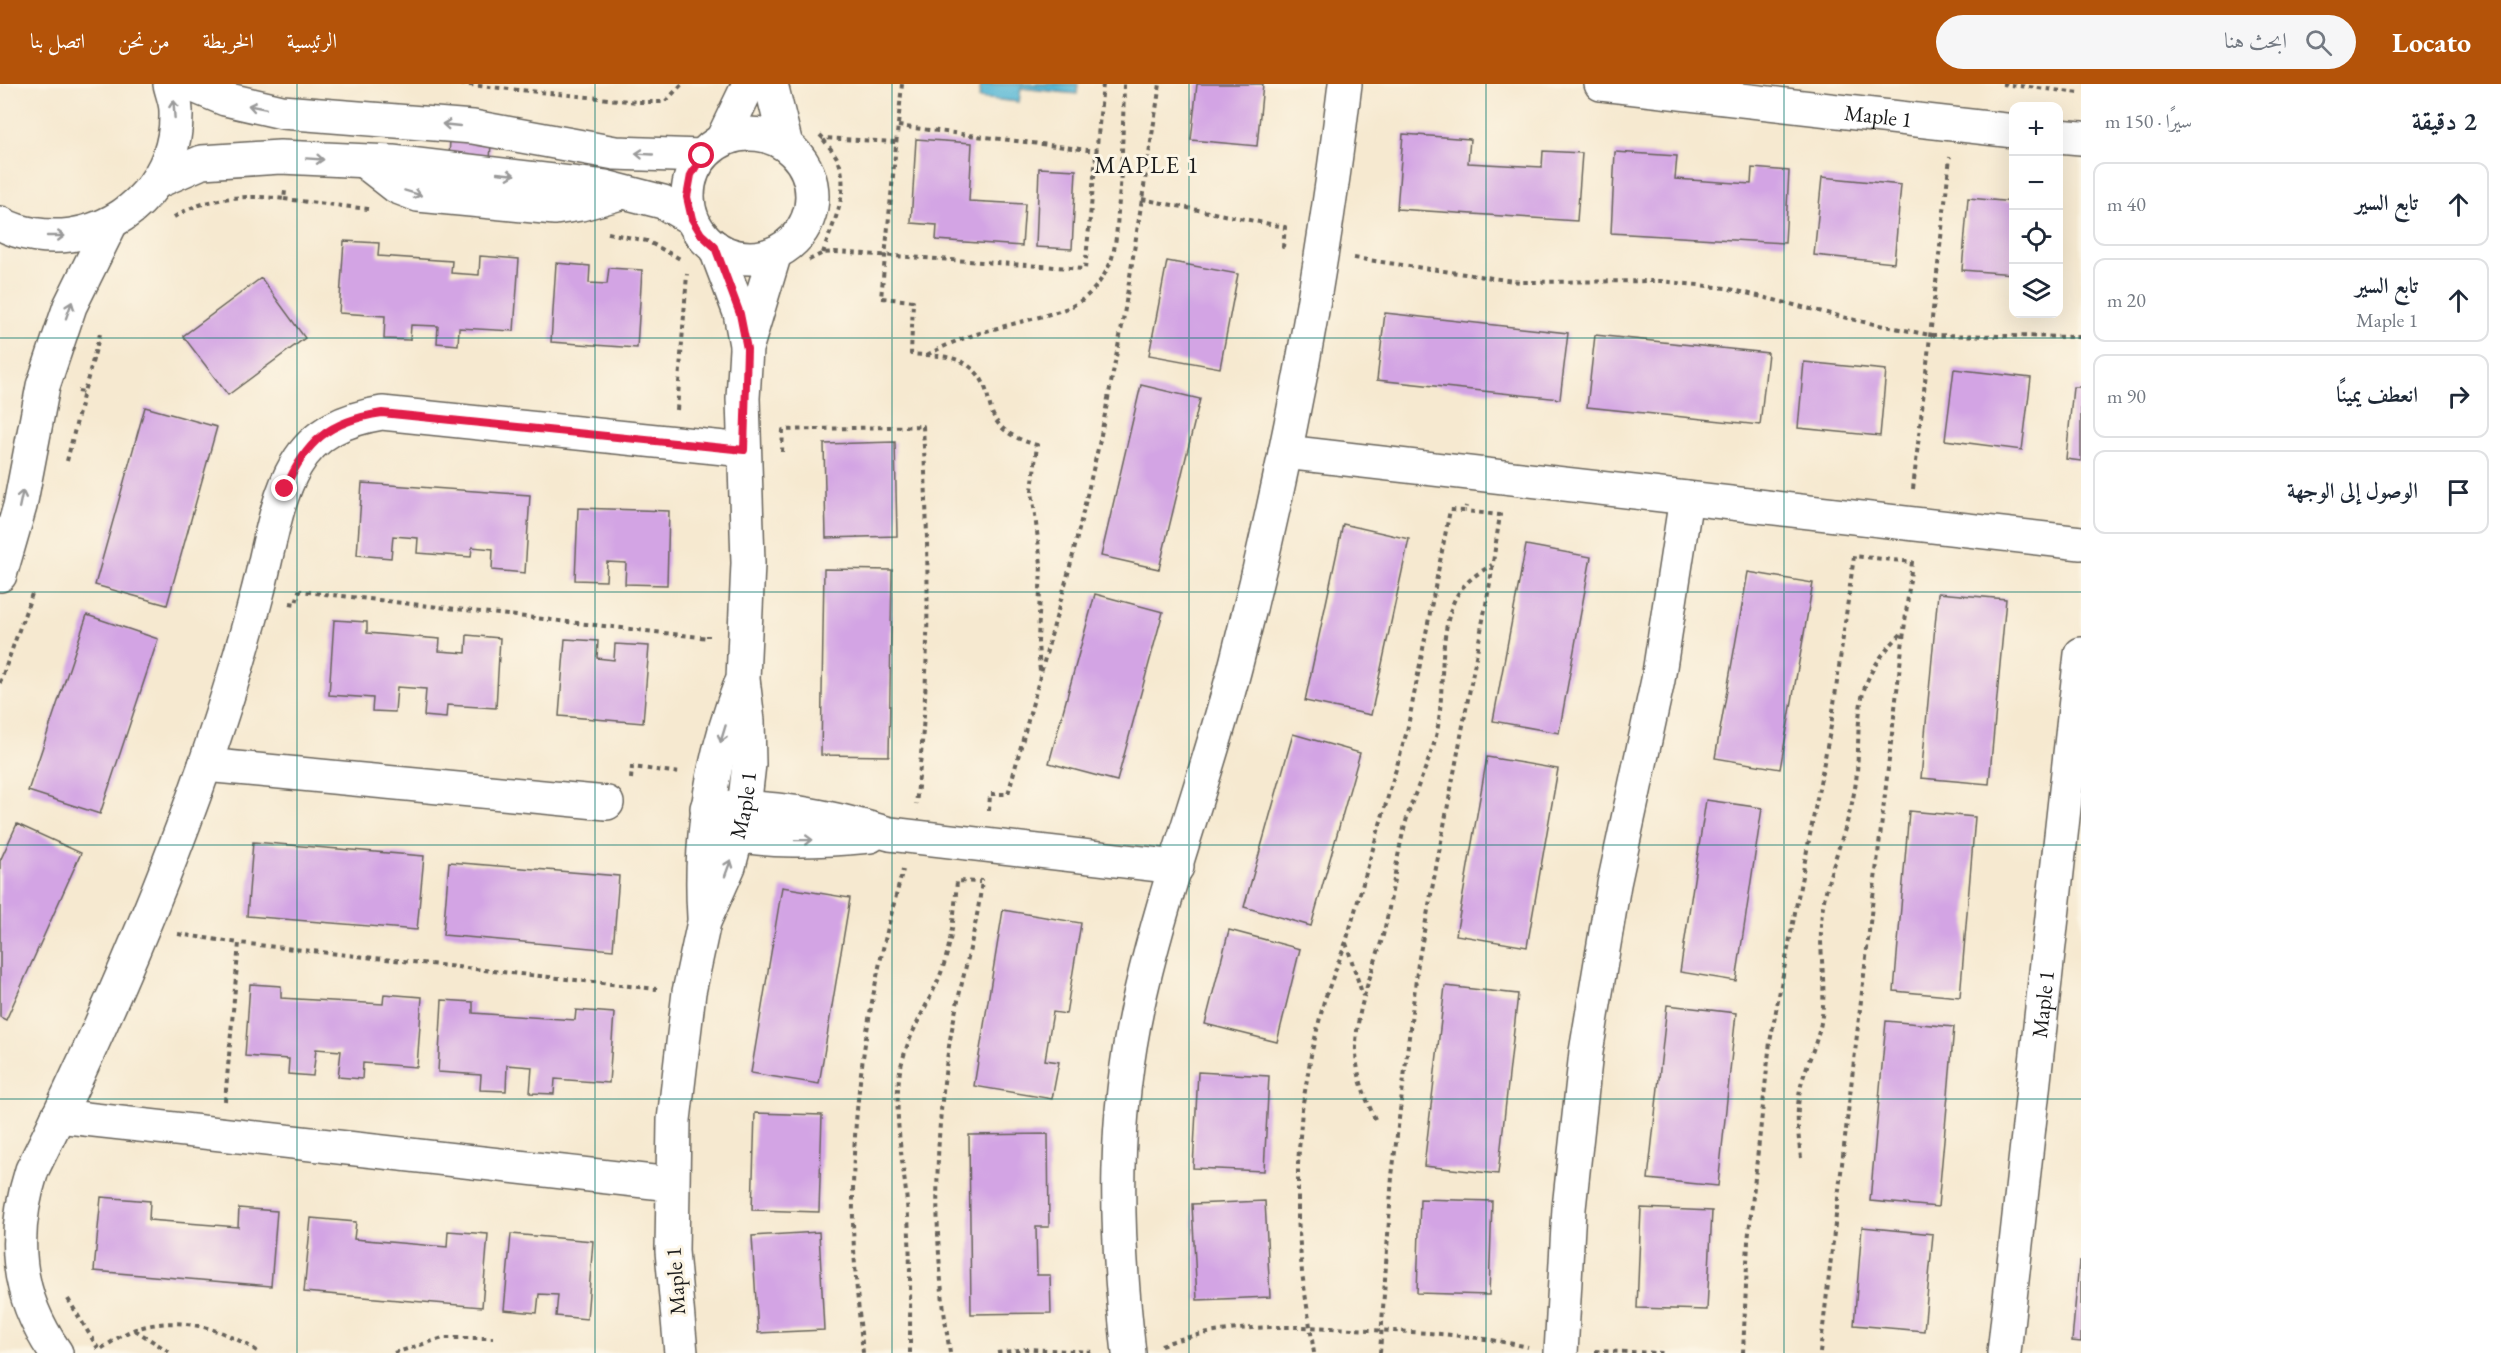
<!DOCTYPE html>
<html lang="ar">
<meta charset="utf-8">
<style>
body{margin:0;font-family:"EB Garamond",Amiri,serif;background:#f6f6f7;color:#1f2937;direction:rtl}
.controls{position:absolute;right:18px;top:18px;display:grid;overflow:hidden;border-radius:12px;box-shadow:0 6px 24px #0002}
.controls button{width:54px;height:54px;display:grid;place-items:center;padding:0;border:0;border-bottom:2px solid #e0e1e3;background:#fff;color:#1f2937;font:30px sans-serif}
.stop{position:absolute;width:18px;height:18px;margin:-14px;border:4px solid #e11d48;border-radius:50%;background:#fff}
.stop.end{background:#e11d48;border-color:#fff;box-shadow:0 2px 6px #0008}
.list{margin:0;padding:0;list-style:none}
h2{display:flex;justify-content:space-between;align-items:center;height:78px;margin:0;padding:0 24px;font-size:26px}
h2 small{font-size:20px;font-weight:400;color:#747a83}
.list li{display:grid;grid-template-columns:39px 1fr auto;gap:18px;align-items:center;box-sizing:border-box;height:84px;margin:0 12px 12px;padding:0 12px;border:2px solid #e0e1e3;border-radius:12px}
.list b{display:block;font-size:22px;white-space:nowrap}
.list p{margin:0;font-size:20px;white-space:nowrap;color:#747a83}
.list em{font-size:20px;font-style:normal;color:#747a83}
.icon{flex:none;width:33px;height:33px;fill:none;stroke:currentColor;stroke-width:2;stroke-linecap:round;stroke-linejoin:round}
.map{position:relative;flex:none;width:2081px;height:1269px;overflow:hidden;direction:ltr}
header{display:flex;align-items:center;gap:36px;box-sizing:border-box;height:84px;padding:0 30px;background:#b45309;color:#fff}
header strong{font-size:28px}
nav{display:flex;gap:33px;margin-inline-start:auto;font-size:21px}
.search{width:420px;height:54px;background:#f6f6f7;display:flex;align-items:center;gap:15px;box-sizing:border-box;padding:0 21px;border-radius:33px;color:#747a83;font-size:22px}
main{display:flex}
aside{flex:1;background:#fff}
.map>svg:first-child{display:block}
.water{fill:#57b8d6;stroke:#3a6a79;stroke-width:1.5}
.building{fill:#d3a4e4}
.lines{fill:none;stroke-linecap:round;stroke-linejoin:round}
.minor-casing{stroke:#68645b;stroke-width:36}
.path{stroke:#68645b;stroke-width:4;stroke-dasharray:4.5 4.5;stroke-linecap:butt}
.minor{stroke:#fff;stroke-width:33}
.oneway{stroke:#999}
.route{stroke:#e11d48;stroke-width:8}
.grid{fill:none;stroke:#0f766e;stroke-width:1.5;stroke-opacity:0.55}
.labels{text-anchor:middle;stroke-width:6;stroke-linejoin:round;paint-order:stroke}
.street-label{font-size:22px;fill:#1c1c1c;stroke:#fcf5e5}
.neighbourhood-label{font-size:24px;letter-spacing:1.5px;fill:#1c1c1c;stroke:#fcf5e5}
</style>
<header>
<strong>Locato</strong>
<div class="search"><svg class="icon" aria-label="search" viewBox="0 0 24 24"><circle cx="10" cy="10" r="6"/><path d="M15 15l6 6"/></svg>ابحث هنا</div>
<nav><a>الرئيسية</a><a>الخريطة</a><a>من نحن</a><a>اتصل بنا</a></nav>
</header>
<main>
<aside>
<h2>2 دقيقة<small>سيرًا · 150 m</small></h2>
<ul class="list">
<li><svg class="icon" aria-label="ahead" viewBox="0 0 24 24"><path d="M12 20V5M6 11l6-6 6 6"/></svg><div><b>تابع السير</b></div><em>40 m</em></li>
<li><svg class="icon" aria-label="ahead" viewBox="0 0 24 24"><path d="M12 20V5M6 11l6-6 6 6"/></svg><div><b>تابع السير</b><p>Maple 1</p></div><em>20 m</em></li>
<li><svg class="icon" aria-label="right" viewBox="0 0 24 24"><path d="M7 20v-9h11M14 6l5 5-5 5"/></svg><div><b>انعطف يمينًا</b></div><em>90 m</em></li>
<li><svg class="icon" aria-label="arrive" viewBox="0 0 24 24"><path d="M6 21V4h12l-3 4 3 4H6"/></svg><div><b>الوصول إلى الوجهة</b></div></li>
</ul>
</aside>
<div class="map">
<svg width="2081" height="1269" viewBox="0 0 2081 1269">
<rect width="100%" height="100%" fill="#fcf5e5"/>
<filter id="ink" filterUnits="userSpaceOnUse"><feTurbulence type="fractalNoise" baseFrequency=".0167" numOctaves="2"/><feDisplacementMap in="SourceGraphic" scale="12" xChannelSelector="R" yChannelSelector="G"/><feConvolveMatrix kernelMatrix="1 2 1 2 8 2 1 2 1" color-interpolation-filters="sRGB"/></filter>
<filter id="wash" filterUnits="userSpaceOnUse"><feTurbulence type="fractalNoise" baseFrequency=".008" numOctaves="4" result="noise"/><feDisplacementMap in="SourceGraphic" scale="24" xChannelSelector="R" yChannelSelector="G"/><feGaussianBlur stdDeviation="1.35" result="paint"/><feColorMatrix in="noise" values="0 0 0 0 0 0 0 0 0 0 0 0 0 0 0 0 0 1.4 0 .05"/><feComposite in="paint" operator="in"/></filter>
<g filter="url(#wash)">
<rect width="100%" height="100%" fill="#f6e9d0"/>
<!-- water -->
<path class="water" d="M981,0h97l-1,10 -56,-6 -2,14 -40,-4z"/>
<g id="blocks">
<!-- building -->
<path class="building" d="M1197,0h66l-6,62 -66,-6z
M1403,50l67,5 -2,24 74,4 1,-16 39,2 -5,68 -180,-12z
M450,55l41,2 -1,22 -41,-3z
M916,55l56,4 -3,58 56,3 -3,42 -86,-6 1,-15 -26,-2z
M1615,68l62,4 -2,23 76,5 1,-16 37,3 -4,72 -174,-10z
M1039,84l37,2 -4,79 -36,-2z
M1822,93l79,8 -7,78 -80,-8z
M1968,114l46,4v72l-52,-4z
M344,157l35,2 -1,13 74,5 -1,12 28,2 1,-19 39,3 -5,72 -55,-3 -1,17 -21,-2 1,-17 -27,-1 -1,15 -26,-1 1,-23 -46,-3z
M1167,177l71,13 -18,94 -71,-13z
M556,179l34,3 -1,17 18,1 2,-16 33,2 -5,78 -86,-6z
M261,194l44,60 -77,57 -45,-59z
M1385,229l183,20 -8,66 -183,-19z
M1595,251l173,18 -8,72 -173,-18z
M1804,278l82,8 -6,66 -82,-8z
M1954,285l77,9 -9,72 -77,-10z
M1141,301l59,14 -41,170 -58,-13z
M2073,303h8v74l-15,-2z
M145,323l72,20 -50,178 -72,-20z
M895,358l2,94 -71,2 -2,-94z
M362,399l168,12 -5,78 -33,-3 1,-21 -21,-2 -1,10 -54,-4 1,-15 -25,-2 -2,22 -34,-3z
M578,424l91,3 -2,74 -42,-1 1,-21 -19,-1 -1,19 -31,-1z
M1343,440l66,15 -38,176 -66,-14z
M1526,461l65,12 -32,176 -66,-12z
M824,485l68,1 -3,186 -68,-1z
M1748,488l65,11 -33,186 -65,-11z
M1938,509l68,6 -17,185 -68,-6z
M1095,510l68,18 -46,169 -68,-18z
M87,531l71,24 -58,175 -72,-23z
M334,536l33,2v11l73,6 -1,12 27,2 1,-18 33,3 -4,70 -49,-3 -1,13 -22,-2 2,-27 -29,-2 -2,25 -23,-1 1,-13 -44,-3z
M565,555l33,2 -1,17 17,2 1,-16 34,2 -6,77 -84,-7z
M1293,650l67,19 -49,173 -67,-19z
M1487,673l71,12 -31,178 -71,-12z
M1706,716l56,8 -26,173 -56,-9z
M1909,727l66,6 -15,180 -66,-6z
M17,740l64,29 -75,167 -6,-3v-156z
M253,758l171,14 -7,74 -170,-14z
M449,778l170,14 -6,74 -170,-15z
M782,803l68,11 -31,186 -68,-11z
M1003,826l78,13 -15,91 -13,-2 -8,48 14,2 -7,37 -78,-13z
M1229,846l71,19 -23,93 -72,-18z
M250,900l31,2v12l102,6 1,-10 38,3 -5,70 -54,-4 -1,16 -24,-2 3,-26 -25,-2 -3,27 -25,-2 1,-15 -44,-3z
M1445,902l73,8 -20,180 -74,-8z
M442,916l31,2v11l102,7 1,-10 38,3 -5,70 -54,-4 -1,15 -24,-1 2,-26 -25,-2 -1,26 -26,-1 1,-15 -43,-3z
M1667,921l69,8 -18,173 -70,-7z
M1886,937l68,6 -16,180 -68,-6z
M1198,988l71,4 -5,95 -71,-3z
M755,1029l67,2 -3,97 -67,-2z
M1048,1050l1,93h-13l1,48h13l1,38 -80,1 -2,-179z
M101,1113l49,4 -1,19 89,7 1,-19 38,3 -6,75 -177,-15z
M1420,1115l72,2 -3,94 -72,-2z
M1265,1117l5,96 -73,3 -5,-96z
M1641,1124l71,3 -5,99 -70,-2z
M311,1134l45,4 -2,17 93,8 1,-16 40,3 -6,73 -178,-15z
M1862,1143l71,7 -9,97 -70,-6z
M819,1148l5,98 -66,3 -6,-97z
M511,1150l82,7 -6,78 -31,-3 2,-21 -19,-1 -2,19 -33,-3z
M2079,1178h2v80l-9,-1z"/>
</g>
</g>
<g filter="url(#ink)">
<use href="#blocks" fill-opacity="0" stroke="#68645b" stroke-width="1.5"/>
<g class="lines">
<defs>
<g id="minor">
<path d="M189,0l36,15 57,13 191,15 142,26 87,3"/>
<path d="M771,0l15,61"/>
<path id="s1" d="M1601,0l413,47"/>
<circle cx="750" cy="112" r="62"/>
<path d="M2058,52l23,2"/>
<path d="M722,56l27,-56"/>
<path d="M365,78l32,25 21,8 137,13 26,-4 36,-10"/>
<path d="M156,98l46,-20 78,-5 112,5 213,25 58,15 29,17"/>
<path d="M0,139c20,12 49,15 71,12 61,-9 107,-61 105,-124 0,-9 -4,-18 -6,-27"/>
<path d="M715,163l25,66 6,32"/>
<path d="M1285,368l796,91"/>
<path d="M0,491l20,-69 23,-120 27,-80 41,-83"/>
<path d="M205,681l402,38"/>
<path d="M707,724c63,-4 122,8 183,26l287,33"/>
<path d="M719,748c50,11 100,9 151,4"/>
<path d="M704,833c-5,-80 7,-156 36,-231"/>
<path d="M58,1032l613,68"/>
<path d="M56,1269c-41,-58 -45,-117 -24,-183 65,-131 125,-267 173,-405 19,-56 37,-113 52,-170 11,-40 18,-95 39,-130 19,-33 50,-46 86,-52l362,37"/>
<path id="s2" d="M681,1269l-9,-102 2,-131 15,-128 15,-70 25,-56 15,-58 5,-44 -1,-43 -5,-42 5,-116 -5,-165 3,-49 29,-96"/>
<path d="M1129,1269c-14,-124 -17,-240 12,-362 26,-112 68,-220 96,-331 49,-190 85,-382 108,-576"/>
<path d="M1561,1269l8,-145 17,-156 28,-168 44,-204 28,-182"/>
<path id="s3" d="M2004,1269l77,-699"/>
</g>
</defs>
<!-- minor casing -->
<use href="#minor" class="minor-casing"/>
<!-- path -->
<path class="path" d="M460,0l178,18h27l17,-18
M902,0l-21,214 32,3 -2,53c18,2 43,0 58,12 35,26 0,60 68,79l-5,46 9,73 -3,78 2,31
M2002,0l79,9
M898,42l198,25
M820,51l3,3 74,4
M284,115l84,10
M1142,115l143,28 -2,20h4
M174,133c32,-20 73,-23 110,-18l1,-8
M608,149l39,8 35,19
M823,169c9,-29 27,-58 16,-91 -3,-8 -11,-16 -16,-23
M1354,174l166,24 140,-1 66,7 133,33 71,14 151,2
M809,176l14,-7 12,-1 250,17 18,-185
M927,271c47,-26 89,-29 138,-46 21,-7 38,-28 46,-48 5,-15 6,-33 7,-49 4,-43 5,-85 6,-128
M78,307l6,1 16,-58
M677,326l10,-136
M782,368l1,-22 140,-4c6,126 8,252 -7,378
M67,377l17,-69
M1913,405l37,-332
M290,519l6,1 3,-13 409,47v-3
M0,599l33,-92
M631,695l1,-12 49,6
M989,727l1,-17h18l64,-235 28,-119 23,-119 37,-237
M178,850l61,9
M1346,859l17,53
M225,1017l14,-158 418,46
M1375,1035c-11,-24 -20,-48 -19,-74 1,-38 16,-71 26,-106 11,-40 13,-81 25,-121 8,-29 23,-55 30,-86 8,-41 1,-85 15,-126 7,-20 22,-31 40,-41
M1801,1074c-3,-23 -5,-45 -1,-68 5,-25 19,-48 22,-74 4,-31 -2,-60 -1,-91 2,-46 25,-87 33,-132 7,-33 1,-68 9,-100 7,-25 22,-43 39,-60
M68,1215l31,51c12,-7 24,-17 37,-21 44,-14 87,-1 124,24
M135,1246l36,23
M1161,1261c67,-23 138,-19 208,-15 55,2 106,5 159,17
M1595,1267l71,2
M394,1269l49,-15h50
M863,1269c-5,-51 -11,-103 -10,-155 0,-111 20,-221 50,-328
M910,1269c0,-50 1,-101 -3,-150 -4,-45 -14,-87 -7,-132 6,-31 22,-56 35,-84 16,-33 19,-69 22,-106l23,1
M950,1269c-17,-104 -17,-210 0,-313 9,-54 27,-107 32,-161
M997,1269l29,-4 69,3
M1314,1269l-12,-80 -4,-55v-54l4,-55 9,-54 13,-54 22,-59 61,-211 43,-221 15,1 1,-5
M1380,1269l12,-177 26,-213 72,-380 10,-68 -35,-4
M1743,1269l5,-112 22,-199 61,-316 23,-170 58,6 -92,791"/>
<!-- minor -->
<use href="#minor" class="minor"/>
</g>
<!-- one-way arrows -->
<defs><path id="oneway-shaft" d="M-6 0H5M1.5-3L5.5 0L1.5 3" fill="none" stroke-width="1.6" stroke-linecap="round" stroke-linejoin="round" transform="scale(1.5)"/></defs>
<g class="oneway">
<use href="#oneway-shaft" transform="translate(257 23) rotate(-169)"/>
<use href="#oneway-shaft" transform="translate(174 25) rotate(-94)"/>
<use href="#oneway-shaft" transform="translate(451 41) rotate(-174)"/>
<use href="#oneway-shaft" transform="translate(644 70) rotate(-177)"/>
<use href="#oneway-shaft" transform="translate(315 75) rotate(4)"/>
<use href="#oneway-shaft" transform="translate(506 90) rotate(6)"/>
<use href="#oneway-shaft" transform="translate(413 109) rotate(17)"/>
<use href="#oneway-shaft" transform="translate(56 152)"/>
<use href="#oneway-shaft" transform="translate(69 226) rotate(-70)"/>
<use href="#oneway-shaft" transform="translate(21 415) rotate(-78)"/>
<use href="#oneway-shaft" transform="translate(723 650) rotate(107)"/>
<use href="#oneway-shaft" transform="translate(804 756) rotate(-1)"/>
<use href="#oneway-shaft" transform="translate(728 784) rotate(-70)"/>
</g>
</g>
<g class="lines" filter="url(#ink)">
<!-- route -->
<path class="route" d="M285,405c21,-48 44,-68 97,-76l362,37 3,-101 -7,-35 -25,-67 -14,-13 -9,-15 -5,-22 4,-22 11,-19"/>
</g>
<!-- grid -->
<path class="grid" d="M297,0v1269M595,0v1269M892,0v1269M1189,0v1269M1486,0v1269M1784,0v1269M0,254h2081M0,508h2081M0,761h2081M0,1015h2081"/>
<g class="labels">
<!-- street labels -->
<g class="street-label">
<text dy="8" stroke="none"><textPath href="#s1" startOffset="279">Maple 1</textPath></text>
<text dy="8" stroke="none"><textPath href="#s2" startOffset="558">Maple 1</textPath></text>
<text dy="8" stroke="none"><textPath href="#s3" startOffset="351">Maple 1</textPath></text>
<text transform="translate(675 1197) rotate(-94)" y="8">Maple 1</text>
</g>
<!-- neighbourhood labels -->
<g class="neighbourhood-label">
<text x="1147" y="89">MAPLE 1</text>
</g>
</g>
</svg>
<div class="controls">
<button>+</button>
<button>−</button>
<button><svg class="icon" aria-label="locate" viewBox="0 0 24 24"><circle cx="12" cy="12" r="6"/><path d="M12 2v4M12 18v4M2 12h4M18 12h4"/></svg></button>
<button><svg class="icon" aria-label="layers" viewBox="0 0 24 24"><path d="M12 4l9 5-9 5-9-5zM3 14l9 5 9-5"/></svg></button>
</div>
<div class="stop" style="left:702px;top:72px"></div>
<div class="stop end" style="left:285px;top:405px"></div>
</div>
</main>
